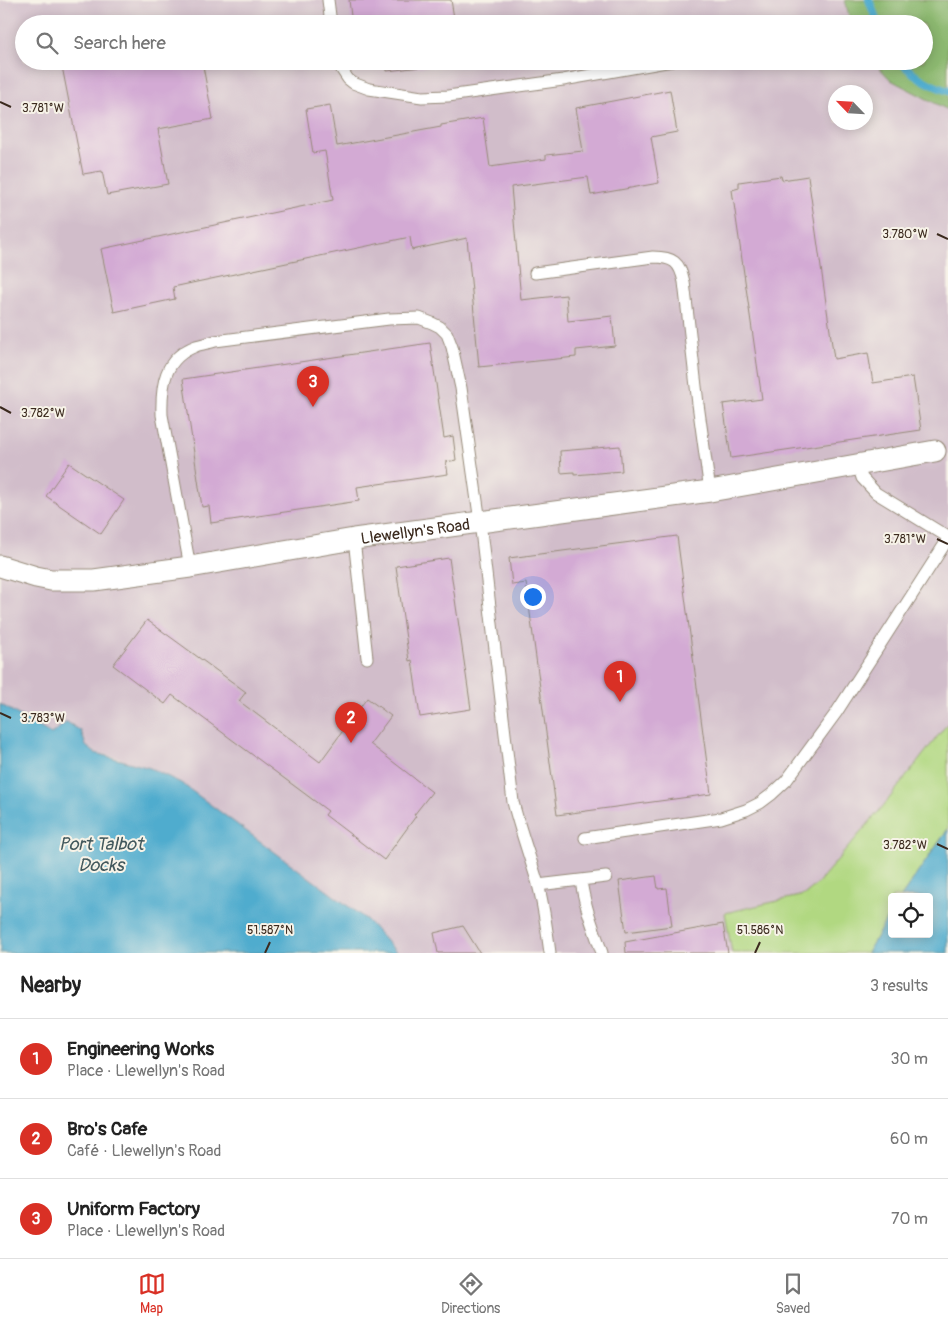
<!DOCTYPE html>
<meta charset="utf-8">
<style>
body{margin:0;font-family:Pangolin,sans-serif;background:#f2f2f2;color:#222}
.controls{position:absolute;right:15px;bottom:15px;display:grid;overflow:hidden;border-radius:5px;box-shadow:0 2px 12px #0003}
.controls button{width:45px;height:45px;display:grid;place-items:center;padding:0;border:0;border-bottom:1px solid #e0e0e0;background:#fff;color:#222;font:25px sans-serif}
.compass{position:absolute;left:828px;top:85px;width:45px;height:45px;border-radius:50%;background:#fff;box-shadow:0 2px 12px #0003;rotate:295deg}
.you{position:absolute;left:532px;top:596px;width:18px;height:18px;margin:-12px;border:4px solid #fff;border-radius:50%;background:#1a73e8;box-shadow:0 0 0 8px #1a73e833}
.badge{display:grid;place-items:center;width:32px;height:32px;border-radius:50%;background:#d93025;color:#fff;font-size:16px;font-weight:700}
.pin{position:absolute;translate:-50% -41px;filter:drop-shadow(0 1px 2px #0008)}
.pin::after{content:'';position:absolute;top:26px;width:18px;height:15px;background:inherit;clip-path:polygon(0 0,100% 0,50% 100%)}
.list{margin:0;padding:0;list-style:none}
h2{display:flex;justify-content:space-between;align-items:center;height:65px;margin:0;padding:0 20px;font-size:21px}
h2 small{font-size:16px;font-weight:400;color:#767676}
.list li{display:grid;grid-template-columns:32px 1fr auto;gap:15px;align-items:center;box-sizing:border-box;height:80px;padding:0 20px;border-top:1px solid #e0e0e0}
.list b{display:block;font-size:19px;white-space:nowrap}
.list p{margin:0;font-size:16px;white-space:nowrap;color:#767676}
.list em{font-size:16px;font-style:normal;color:#767676}
.icon{flex:none;width:28px;height:28px;fill:none;stroke:currentColor;stroke-width:2;stroke-linecap:round;stroke-linejoin:round}
.map{position:relative;flex:none;width:948px;height:953px;overflow:hidden}
.search{position:absolute;background:#fff;box-shadow:0 2px 12px #0003;left:15px;right:15px;top:15px;height:55px;display:flex;align-items:center;gap:12px;box-sizing:border-box;padding:0 18px;border-radius:28px;color:#767676;font-size:19px}
.sheet{height:305px;background:#fff}
nav{display:flex;justify-content:space-around;align-items:center;box-sizing:border-box;height:70px;border-top:1px solid #e0e0e0;background:#fff;font-size:14px;color:#767676}
nav a{display:grid;justify-items:center;gap:2px}
nav .on{color:#d93025}
.map>svg:first-child{display:block}
.industrial{fill:#d1bdca;fill-rule:evenodd}
.green{fill:#b1d881;stroke:#768150}
.forest{fill:#8cb86f;stroke:#647146}
.water{fill:#4facce;stroke:#456b76}
.lines{fill:none;stroke-linecap:round;stroke-linejoin:round}
.stream{stroke:#4facce;stroke-width:8}
.building{fill:#d3aad4}
.lane-casing{stroke:#968a79;stroke-width:13}
.street-casing{stroke:#968a79;stroke-width:23}
.lane{stroke:#fff;stroke-width:11}
.street{stroke:#fff;stroke-width:21}
.ticks{fill:none;stroke:#3b2a1e;stroke-width:2}
.labels{text-anchor:middle;stroke-width:4;stroke-linejoin:round;paint-order:stroke}
.street-label{font-size:16px;fill:#3b2a1e;stroke:#f7f3e8}
.water-label{font-size:18px;font-style:italic;fill:#42585c;stroke:#f7f3e8}
.ticks-label{font-size:12px;text-anchor:middle;fill:#3b2a1e;stroke:#f7f3e8;stroke-width:4;stroke-linejoin:round;paint-order:stroke}
</style>
<div class="map">
<svg width="948" height="953" viewBox="0 0 948 953">
<rect width="100%" height="100%" fill="#f7f3e8"/>
<filter id="ink" filterUnits="userSpaceOnUse"><feTurbulence type="fractalNoise" baseFrequency=".02" numOctaves="2"/><feDisplacementMap in="SourceGraphic" scale="10" xChannelSelector="R" yChannelSelector="G"/><feConvolveMatrix kernelMatrix="1 2 1 2 8 2 1 2 1" color-interpolation-filters="sRGB"/></filter>
<filter id="wash" filterUnits="userSpaceOnUse"><feTurbulence type="fractalNoise" baseFrequency=".0096" numOctaves="4" result="noise"/><feDisplacementMap in="SourceGraphic" scale="20" xChannelSelector="R" yChannelSelector="G"/><feGaussianBlur stdDeviation="1.12" result="paint"/><feColorMatrix in="noise" values="0 0 0 0 0 0 0 0 0 0 0 0 0 0 0 0 0 1.4 0 .05"/><feComposite in="paint" operator="in"/></filter>
<g filter="url(#wash)">
<rect width="100%" height="100%" fill="#f1ead4"/>
<!-- industrial -->
<path class="industrial" d="M0,0h845l6,24h-827v37h849l18,19 57,30v719l-47,68h-9v13l-25,43h-470l-30,-33 -248,-162 -23,-5 -10,-7 -5,-15 -30,3 -51,-30zM836,92h30v30h-30z"/>
<!-- green -->
<path class="green" d="M948,723v106l-47,68h-9v13l-25,43h-135l-7,-40 79,-18 13,-11 67,-79z"/>
<!-- forest -->
<path class="forest" d="M845,0h103v110l-57,-30 -18,-19h51v-37h-73z"/>
<!-- water -->
<path class="water" d="M0,704l51,30 16,-12 14,9 5,15 9,7 55,15 31,15 186,137 30,33h-397z
M948,829v124h-81l25,-43v24h37v-37h-28z"/>
<g class="lines">
<!-- stream -->
<path class="stream" d="M869,0l9,24
M900,61c13,15 30,24 48,30"/>
</g>
<g id="blocks">
<!-- building -->
<path class="building" d="M349,0h102l4,24h-103z
M61,61h141l11,58 -55,10 10,55 -61,11 -5,-24 -19,3z
M386,61h42l1,5 -42,5z
M670,90l7,42 -26,5 8,46 -68,12 -3,-18 -77,10 10,113 45,-5 2,26 44,-5 3,30 -39,4v7l-97,10 -12,-129 -55,12 -2,-13 -237,50 2,12 -61,13 -13,-63 232,-49 -8,-49 -12,2 -7,-44 24,-4 7,41 104,-19v-2l42,-7 7,49 56,-8v-4l37,-4 -7,-43z
M781,176l1,4 26,-4 26,183 34,-6 5,30 40,-6 8,53 -190,28 -8,-54 39,-5 -30,-209 7,-2v-6z
M430,343l14,95 9,-2 3,24 -10,2 2,12 -91,13 2,14 -148,22 -2,-17 -7,1 -19,-128z
M620,446l2,25 -48,4v-3l-13,1 -1,-22z
M69,463l55,37 -23,34 -55,-38z
M677,536l34,258 -154,21 -31,-232 -14,2 -3,-27z
M449,558l22,151 -51,8 -8,-57 -3,1 -13,-95z
M147,620l99,72 -7,9 81,61 47,-64 24,18 -21,28 62,48 -18,23 2,1 -32,44 -59,-45 3,-4 -156,-116 -7,9 -52,-39z
M656,876l2,13 9,-1 5,38 -46,6 -7,-51z
M723,924l5,29h-102l-1,-11z
M463,926l17,27h-42l-4,-20z"/>
</g>
</g>
<g filter="url(#ink)">
<use href="#blocks" fill-opacity="0" stroke="#968a79" stroke-width="1"/>
<g class="lines">
<defs>
<path id="lane" d="M328,0l3,24
M339,61l1,6 8,12 5,4 16,6 53,8 26,-1 115,-16 109,-19
M535,273l118,-16c20,0 27,5 31,25l14,122 12,87
M858,465l4,13 14,15 72,44
M354,539l13,119
M190,567l-28,-152c-1,-30 2,-57 34,-69 6,-2 13,-3 19,-5l174,-22 30,-1 13,5 8,4 7,7 5,13 9,41 19,134 33,280c7,28 17,55 25,82 6,23 9,46 12,69
M585,838l136,-20 25,-8 14,-7 12,-9 14,-13 50,-68 112,-174
M581,880c3,25 13,49 21,73
M538,885l68,-8"/>
<g id="street">
<path id="s1" d="M0,566l36,11 15,3h43l96,-13 164,-28 356,-48 225,-40"/>
</g>
</defs>
<!-- lane casing -->
<use href="#lane" class="lane-casing"/>
<!-- street casing -->
<use href="#street" class="street-casing"/>
<!-- lane -->
<use href="#lane" class="lane"/>
<!-- street -->
<use href="#street" class="street"/>
</g>
</g>
<!-- ticks -->
<path class="ticks" d="M0,102l11,5M937,234l11,5M0,407l11,6M937,539l11,5M0,713l11,5M937,844l11,5M265,953l5,-11M755,953l5,-11"/>
<g class="labels">
<!-- street labels -->
<g class="street-label">
<text dy="6" stroke="none"><textPath href="#s1" startOffset="421">Llewellyn's Road</textPath></text>
</g>
<!-- water labels -->
<g class="water-label">
<text x="101" y="850">Port Talbot<tspan x="101" dy="21">Docks</tspan></text>
</g>
</g>
<g class="ticks-label">
<text x="43" y="112">3.781°W</text>
<text x="905" y="238">3.780°W</text>
<text x="43" y="417">3.782°W</text>
<text x="905" y="543">3.781°W</text>
<text x="43" y="722">3.783°W</text>
<text x="905" y="849">3.782°W</text>
<text x="270" y="934">51.587°N</text>
<text x="760" y="934">51.586°N</text>
</g>
</svg>
<div class="controls">
<button><svg class="icon" aria-label="locate" viewBox="0 0 24 24"><circle cx="12" cy="12" r="6"/><path d="M12 2v4M12 18v4M2 12h4M18 12h4"/></svg></button>
</div>
<svg class="compass" viewBox="-18 -18 36 36"><path d="M0-13l5 13h-10z" fill="#e53935"/><path d="M0 13l5-13h-10z" fill="#767676"/></svg>
<div class="you"></div>
<div class="pin badge" style="left:620px;top:702px">1</div>
<div class="pin badge" style="left:351px;top:743px">2</div>
<div class="pin badge" style="left:313px;top:407px">3</div>
<div class="search"><svg class="icon" aria-label="search" viewBox="0 0 24 24"><circle cx="10" cy="10" r="6"/><path d="M15 15l6 6"/></svg>Search here</div>
</div>
<section class="sheet">
<h2>Nearby<small>3 results</small></h2>
<ul class="list">
<li><span class="badge">1</span><div><b>Engineering Works</b><p>Place · Llewellyn's Road</p></div><em>30 m</em></li>
<li><span class="badge">2</span><div><b>Bro's Cafe</b><p>Café · Llewellyn's Road</p></div><em>60 m</em></li>
<li><span class="badge">3</span><div><b>Uniform Factory</b><p>Place · Llewellyn's Road</p></div><em>70 m</em></li>
</ul>
</section>
<nav>
<a class="on"><svg class="icon" aria-label="map" viewBox="0 0 24 24"><path d="M3 6l6-2 6 2 6-2v14l-6 2-6-2-6 2zM9 4v14M15 6v14"/></svg>Map</a>
<a><svg class="icon" aria-label="directions" viewBox="0 0 24 24"><path d="M12 3l9 9-9 9-9-9zM9 14v-3h6M13 9l2 2-2 2"/></svg>Directions</a>
<a><svg class="icon" aria-label="saved" viewBox="0 0 24 24"><path d="M7 4h10v16l-5-4-5 4z"/></svg>Saved</a>
</nav>
